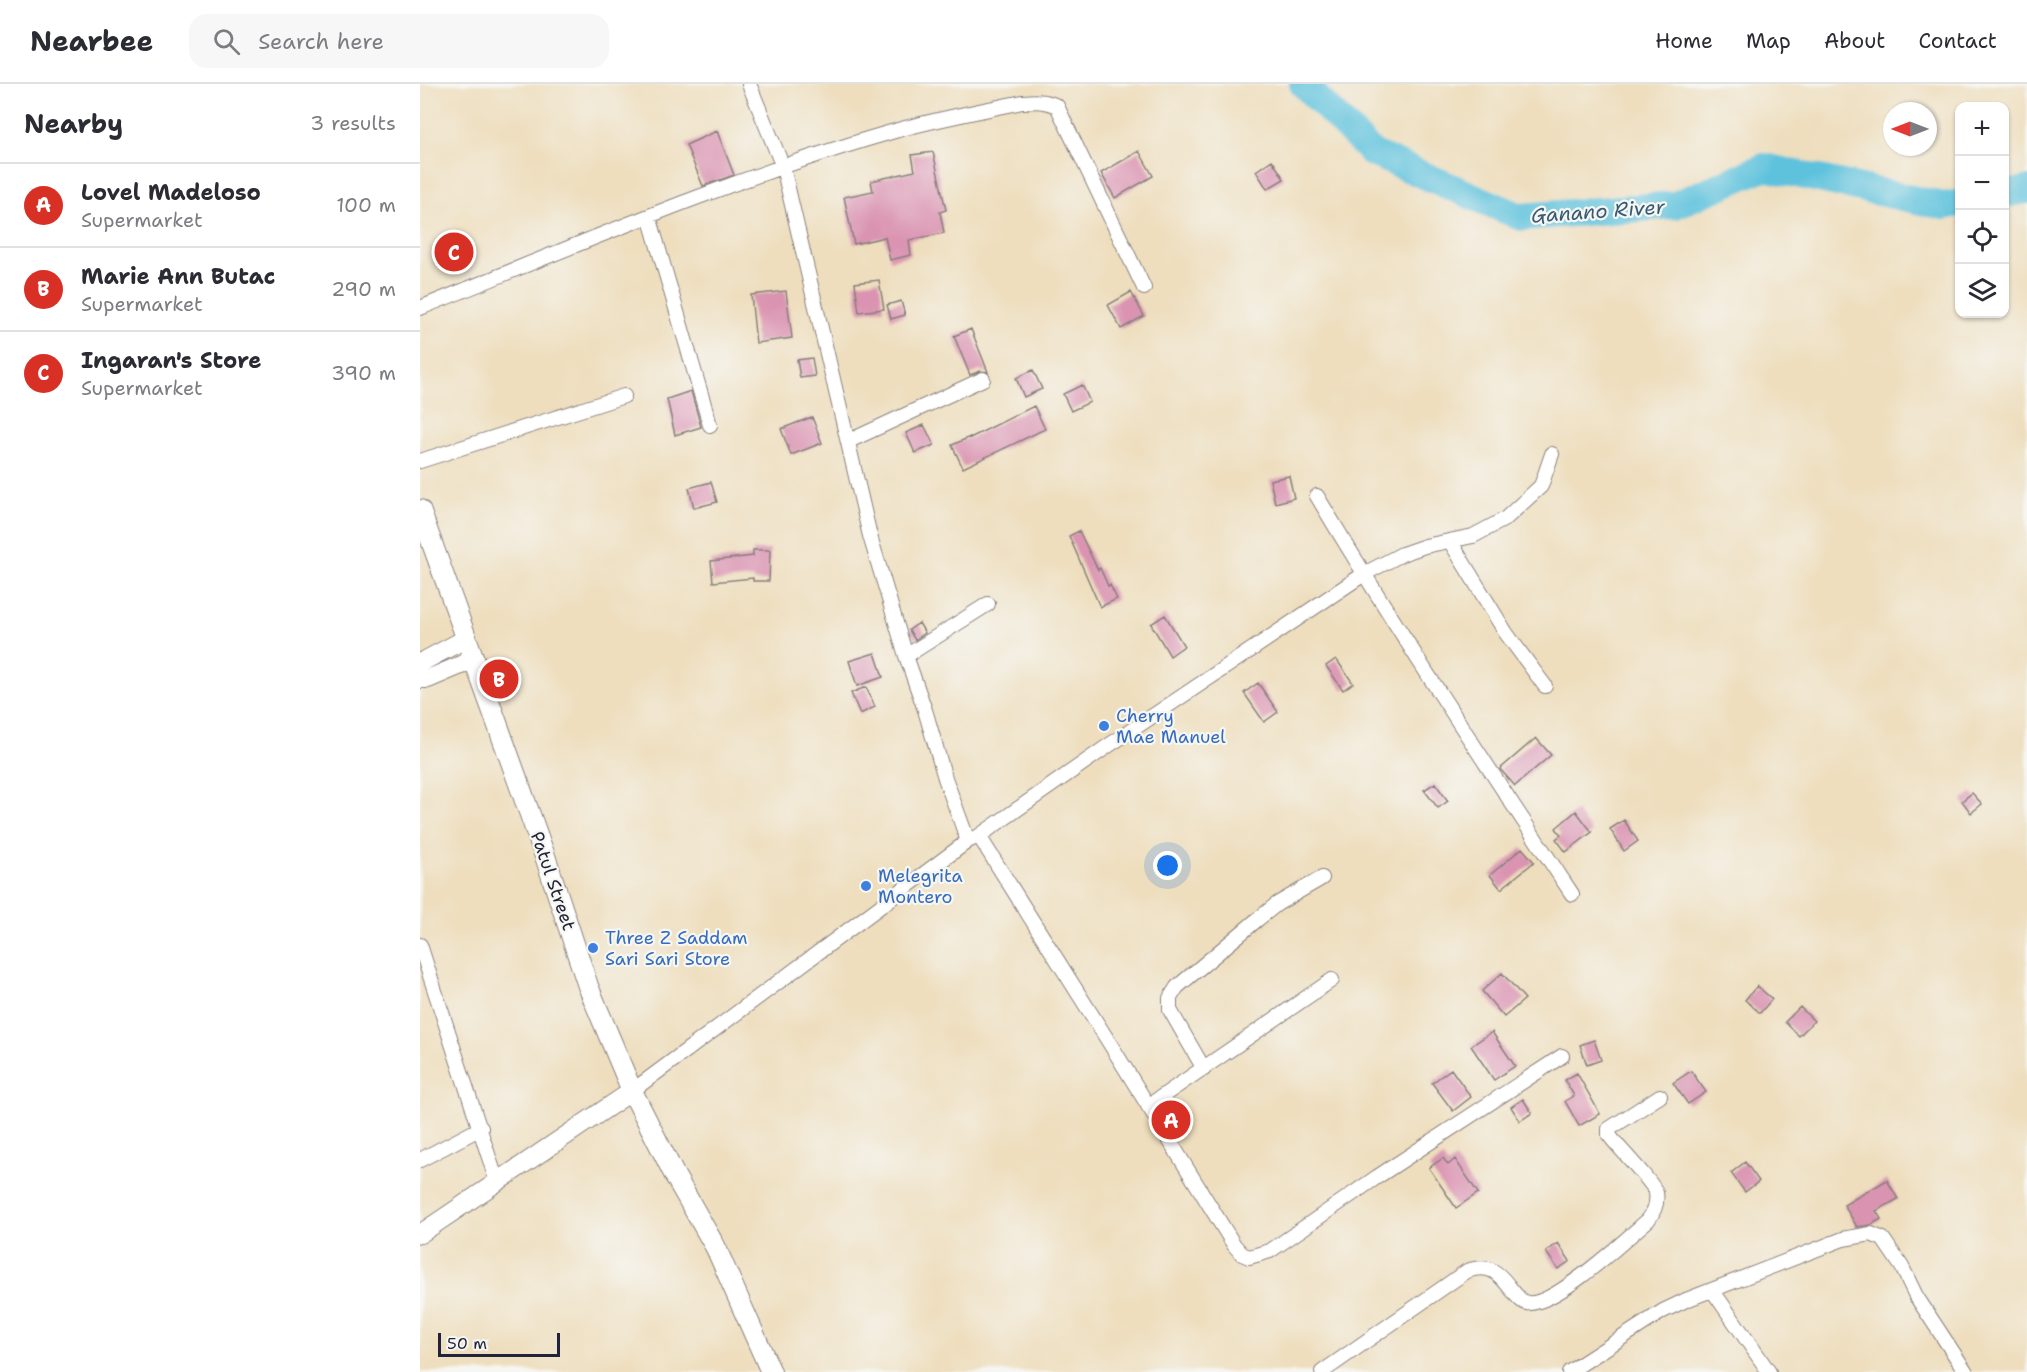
<!DOCTYPE html>
<meta charset="utf-8">
<style>
body{margin:0;font-family:"Shantell Sans",sans-serif;background:#f7f7f7;color:#2b2b33}
.controls{position:absolute;right:18px;top:18px;display:grid;overflow:hidden;border-radius:12px;box-shadow:0 2px 4px #0004}
.controls button{width:54px;height:54px;display:grid;place-items:center;padding:0;border:0;border-bottom:2px solid #e1e1e2;background:#fff;color:#2b2b33;font:30px sans-serif}
.compass{position:absolute;left:1463px;top:18px;width:54px;height:54px;border-radius:50%;background:#fff;box-shadow:0 2px 4px #0004;rotate:270deg}
.scale{position:absolute;left:18px;bottom:15px;width:122px;box-sizing:border-box;padding-left:6px;border:3px solid #22223b;border-top:0;font-size:16px;line-height:21px;white-space:nowrap;color:#22223b;-webkit-text-stroke:4px #f6f6f2;paint-order:stroke}
.you{position:absolute;left:748px;top:782px;width:21px;height:21px;margin:-15px;border:4px solid #fff;border-radius:50%;background:#1a73e8;box-shadow:0 0 0 9px #1a73e833}
.badge{display:grid;place-items:center;width:39px;height:39px;border-radius:50%;background:#d93025;color:#fff;font-size:20px;font-weight:700}
.pin{position:absolute;translate:-50% -50%;border:3px solid #fff;box-shadow:0 2px 6px #0006}
.list{margin:0;padding:0;list-style:none}
h2{display:flex;justify-content:space-between;align-items:center;height:78px;margin:0;padding:0 24px;font-size:26px}
h2 small{font-size:20px;font-weight:400;color:#7c7c81}
.list li{display:grid;grid-template-columns:39px 1fr auto;gap:18px;align-items:center;box-sizing:border-box;height:84px;padding:0 24px;border-top:2px solid #e1e1e2}
.list b{display:block;font-size:22px;white-space:nowrap}
.list p{margin:0;font-size:20px;white-space:nowrap;color:#7c7c81}
.list em{font-size:20px;font-style:normal;color:#7c7c81}
.icon{flex:none;width:33px;height:33px;fill:none;stroke:currentColor;stroke-width:2;stroke-linecap:round;stroke-linejoin:round}
.map{position:relative;flex:none;width:1607px;height:1288px;overflow:hidden}
header{display:flex;align-items:center;gap:36px;box-sizing:border-box;height:84px;padding:0 30px;background:#fff;border-bottom:2px solid #e1e1e2}
header strong{font-size:28px}
nav{display:flex;gap:33px;margin-inline-start:auto;font-size:21px}
.search{width:420px;height:54px;background:#f7f7f7;display:flex;align-items:center;gap:15px;box-sizing:border-box;padding:0 21px;border-radius:18px;color:#7c7c81;font-size:22px}
main{display:flex}
aside{flex:1;background:#fff}
.map>svg:first-child{display:block}
.lines{fill:none;stroke-linecap:round;stroke-linejoin:round}
.river{stroke:#5fc2dd;stroke-width:28}
.building{fill:#da93b1}
.minor-casing{stroke:#88807c;stroke-width:16}
.tertiary-casing{stroke:#88807c;stroke-width:20}
.secondary-casing{stroke:#88807c;stroke-width:22}
.minor{stroke:#fff;stroke-width:14}
.tertiary{stroke:#fff;stroke-width:18}
.secondary{stroke:#fff;stroke-width:20}
.shop-dot{fill:#3f7fe0;stroke:#f6f6f2;stroke-width:2}
.labels{text-anchor:middle;stroke-width:4.5;stroke-linejoin:round;paint-order:stroke}
.shop-label{font-size:18px;fill:#366cbe;stroke:#f6f6f2;text-anchor:start}
.street-label{font-size:18px;fill:#22223b;stroke:#f6f6f2}
.water-label{font-size:20px;font-style:italic;fill:#375a74;stroke:#f6f6f2}
</style>
<header>
<strong>Nearbee</strong>
<div class="search"><svg class="icon" aria-label="search" viewBox="0 0 24 24"><circle cx="10" cy="10" r="6"/><path d="M15 15l6 6"/></svg>Search here</div>
<nav><a>Home</a><a>Map</a><a>About</a><a>Contact</a></nav>
</header>
<main>
<aside>
<h2>Nearby<small>3 results</small></h2>
<ul class="list">
<li><span class="badge">A</span><div><b>Lovel Madeloso</b><p>Supermarket</p></div><em>100 m</em></li>
<li><span class="badge">B</span><div><b>Marie Ann Butac</b><p>Supermarket</p></div><em>290 m</em></li>
<li><span class="badge">C</span><div><b>Ingaran's Store</b><p>Supermarket</p></div><em>390 m</em></li>
</ul>
</aside>
<div class="map">
<svg width="1607" height="1288" viewBox="0 0 1607 1288">
<rect width="100%" height="100%" fill="#f6f6f2"/>
<filter id="ink" filterUnits="userSpaceOnUse"><feTurbulence type="fractalNoise" baseFrequency=".0167" numOctaves="2"/><feDisplacementMap in="SourceGraphic" scale="12" xChannelSelector="R" yChannelSelector="G"/><feConvolveMatrix kernelMatrix="1 2 1 2 8 2 1 2 1" color-interpolation-filters="sRGB"/></filter>
<filter id="wash" filterUnits="userSpaceOnUse"><feTurbulence type="fractalNoise" baseFrequency=".008" numOctaves="4" result="noise"/><feDisplacementMap in="SourceGraphic" scale="24" xChannelSelector="R" yChannelSelector="G"/><feGaussianBlur stdDeviation="1.35" result="paint"/><feColorMatrix in="noise" values="0 0 0 0 0 0 0 0 0 0 0 0 0 0 0 0 0 1.4 0 .05"/><feComposite in="paint" operator="in"/></filter>
<g filter="url(#wash)">
<rect width="100%" height="100%" fill="#eedebe"/>
<g class="lines">
<!-- river -->
<path class="river" d="M883,0l69,69 149,64 154,-12 89,-38 180,39 16,-3
M1584,110l23,-4"/>
</g>
<g id="blocks">
<!-- building -->
<path class="building" d="M297,47l17,44 -31,11 -17,-41z
M719,67l14,25 -38,22 -14,-25z
M513,68l13,58 -6,2 4,21 -35,7 2,15 -21,5 -5,-23 -31,7 -10,-47 29,-6 -2,-10 44,-10 -3,-16z
M852,76l12,19 -17,10 -11,-18z
M459,196l5,29 -25,3 -4,-29z
M366,207l6,47 -36,5 -5,-48z
M711,208l13,24 -23,13 -13,-24z
M481,217l4,14 -14,4 -4,-14z
M551,245l17,43 -8,-1 -10,4 -16,-39z
M392,274l3,18 -15,2 -3,-18z
M613,286l9,19 -18,8 -8,-19z
M662,301l8,17 -19,9 -8,-17z
M271,307l10,36 -26,8 -8,-36z
M614,322l11,23 -82,39 -11,-23 18,-8v1z
M392,333l10,26 -31,12 -10,-26z
M504,341l10,20 -19,8 -9,-20z
M869,392l5,22 -19,5 -5,-23z
M291,398l6,20 -23,6 -5,-20z
M659,447l19,39 2,-2 8,18 2,-1 7,14 -17,8 -31,-71z
M333,466h17l-1,31h-16v-3l-40,4 -2,-21 42,-5z
M745,531l19,31 -14,10 -19,-32z
M499,539l6,10 -10,7 -6,-10z
M455,569l8,24 -26,9 -8,-25z
M916,575l17,24 -10,7 -17,-24z
M838,599l20,29 -14,10 -20,-29z
M446,603l9,20 -15,7 -9,-21z
M1116,654l15,17 -36,31 -15,-17z
M1015,699l13,18 -10,7 -14,-18z
M1552,709l10,11 -11,9 -9,-12z
M1156,727l16,21 -26,20 -10,-13 5,-4 -5,-7z
M1204,736l14,21 -14,10 -14,-22z
M1102,764l12,14 -33,27 -11,-14z
M1082,889l23,26 -21,18 -22,-26z
M1337,902l15,13 -12,14 -15,-13z
M1380,923l14,14 -15,15 -14,-14z
M1072,948l23,34 -21,14 -23,-34z
M1174,956l7,20 -14,5 -7,-20z
M1031,985l20,28 -18,14 -21,-28z
M1271,987l15,21 -18,12 -15,-21z
M1157,989l23,41 -21,12 -14,-25 9,-5 -9,-16z
M1103,1015l9,14 -12,8 -9,-14z
M1023,1074l5,7 7,-6 23,34 -22,15 -27,-40z
M1325,1078l14,19 -14,11 -14,-19z
M1467,1096l11,19 -22,12 5,8 -10,6 -14,2 -13,-22z
M1138,1159l12,18 -12,8 -12,-17z"/>
</g>
</g>
<g filter="url(#ink)">
<use href="#blocks" fill-opacity="0" stroke="#88807c" stroke-width="1.5"/>
<g class="lines">
<defs>
<path id="minor" d="M329,0l34,83 87,369 36,120 19,54 20,68 23,63
M229,132l61,209
M0,224c157,-63 314,-131 478,-178 40,-11 83,-19 124,-28 13,-1 23,-2 35,4l87,182
M429,357l134,-62
M0,377l204,-65
M897,412c81,136 168,267 255,398
M1030,457l56,92 39,53
M486,572l82,-52
M559,752l133,211 122,198 8,9 7,3 21,-6 107,-74 185,-121
M0,861l77,237
M784,985l-34,-59v-12l7,-11 81,-68 19,-15 45,-26
M212,1007l336,-250 11,-5 126,-88 259,-174 38,-20 23,-8 48,-10 32,-17 36,-33 11,-32
M728,1022l184,-126
M0,1076l61,-32
M1293,1207l56,81
M902,1288l145,-101c27,-9 33,5 49,24 4,4 5,7 11,8 27,4 99,-64 121,-83 6,-8 10,-16 8,-27 -2,-9 -35,-43 -43,-53l-4,-5v-6l51,-33
M1149,1288l94,-61 23,-11 157,-61 28,-5 12,5 19,28 14,29 50,76"/>
<path id="tertiary" d="M0,579l47,-25
M0,595h8l47,-20
M0,1150l212,-143"/>
<path id="secondary" d="M0,426l125,346 43,130 44,105 43,85 41,72 55,124"/>
</defs>
<!-- minor casing -->
<use href="#minor" class="minor-casing"/>
<!-- tertiary casing -->
<use href="#tertiary" class="tertiary-casing"/>
<!-- secondary casing -->
<use href="#secondary" class="secondary-casing"/>
<!-- minor -->
<use href="#minor" class="minor"/>
<!-- tertiary -->
<use href="#tertiary" class="tertiary"/>
<!-- secondary -->
<use href="#secondary" class="secondary"/>
</g>
</g>
<!-- markers -->
<g class="shop-dot">
<circle cx="684" cy="642" r="6"/>
<circle cx="446" cy="802" r="6"/>
<circle cx="173" cy="864" r="6"/>
</g>
<g class="labels">
<!-- shop labels -->
<g class="shop-label">
<text x="696" y="638">Cherry<tspan x="696" dy="21">Mae Manuel</tspan></text>
<text x="458" y="798">Melegrita<tspan x="458" dy="21">Montero</tspan></text>
<text x="185" y="860">Three Z Saddam<tspan x="185" dy="21">Sari Sari Store</tspan></text>
</g>
<!-- street labels -->
<g class="street-label">
<text transform="translate(133 797) rotate(71)" y="6">Patul Street</text>
</g>
<!-- water labels -->
<g class="water-label">
<text transform="translate(1178 127) rotate(-4)" y="7">Ganano River</text>
</g>
</g>
</svg>
<div class="controls">
<button>+</button>
<button>−</button>
<button><svg class="icon" aria-label="locate" viewBox="0 0 24 24"><circle cx="12" cy="12" r="6"/><path d="M12 2v4M12 18v4M2 12h4M18 12h4"/></svg></button>
<button><svg class="icon" aria-label="layers" viewBox="0 0 24 24"><path d="M12 4l9 5-9 5-9-5zM3 14l9 5 9-5"/></svg></button>
</div>
<svg class="compass" viewBox="-18 -18 36 36"><path d="M0-13l5 13h-10z" fill="#e53935"/><path d="M0 13l5-13h-10z" fill="#7c7c81"/></svg>
<div class="scale">50 m</div>
<div class="you"></div>
<div class="pin badge" style="left:751px;top:1036px">A</div>
<div class="pin badge" style="left:79px;top:595px">B</div>
<div class="pin badge" style="left:34px;top:168px">C</div>
</div>
</main>
